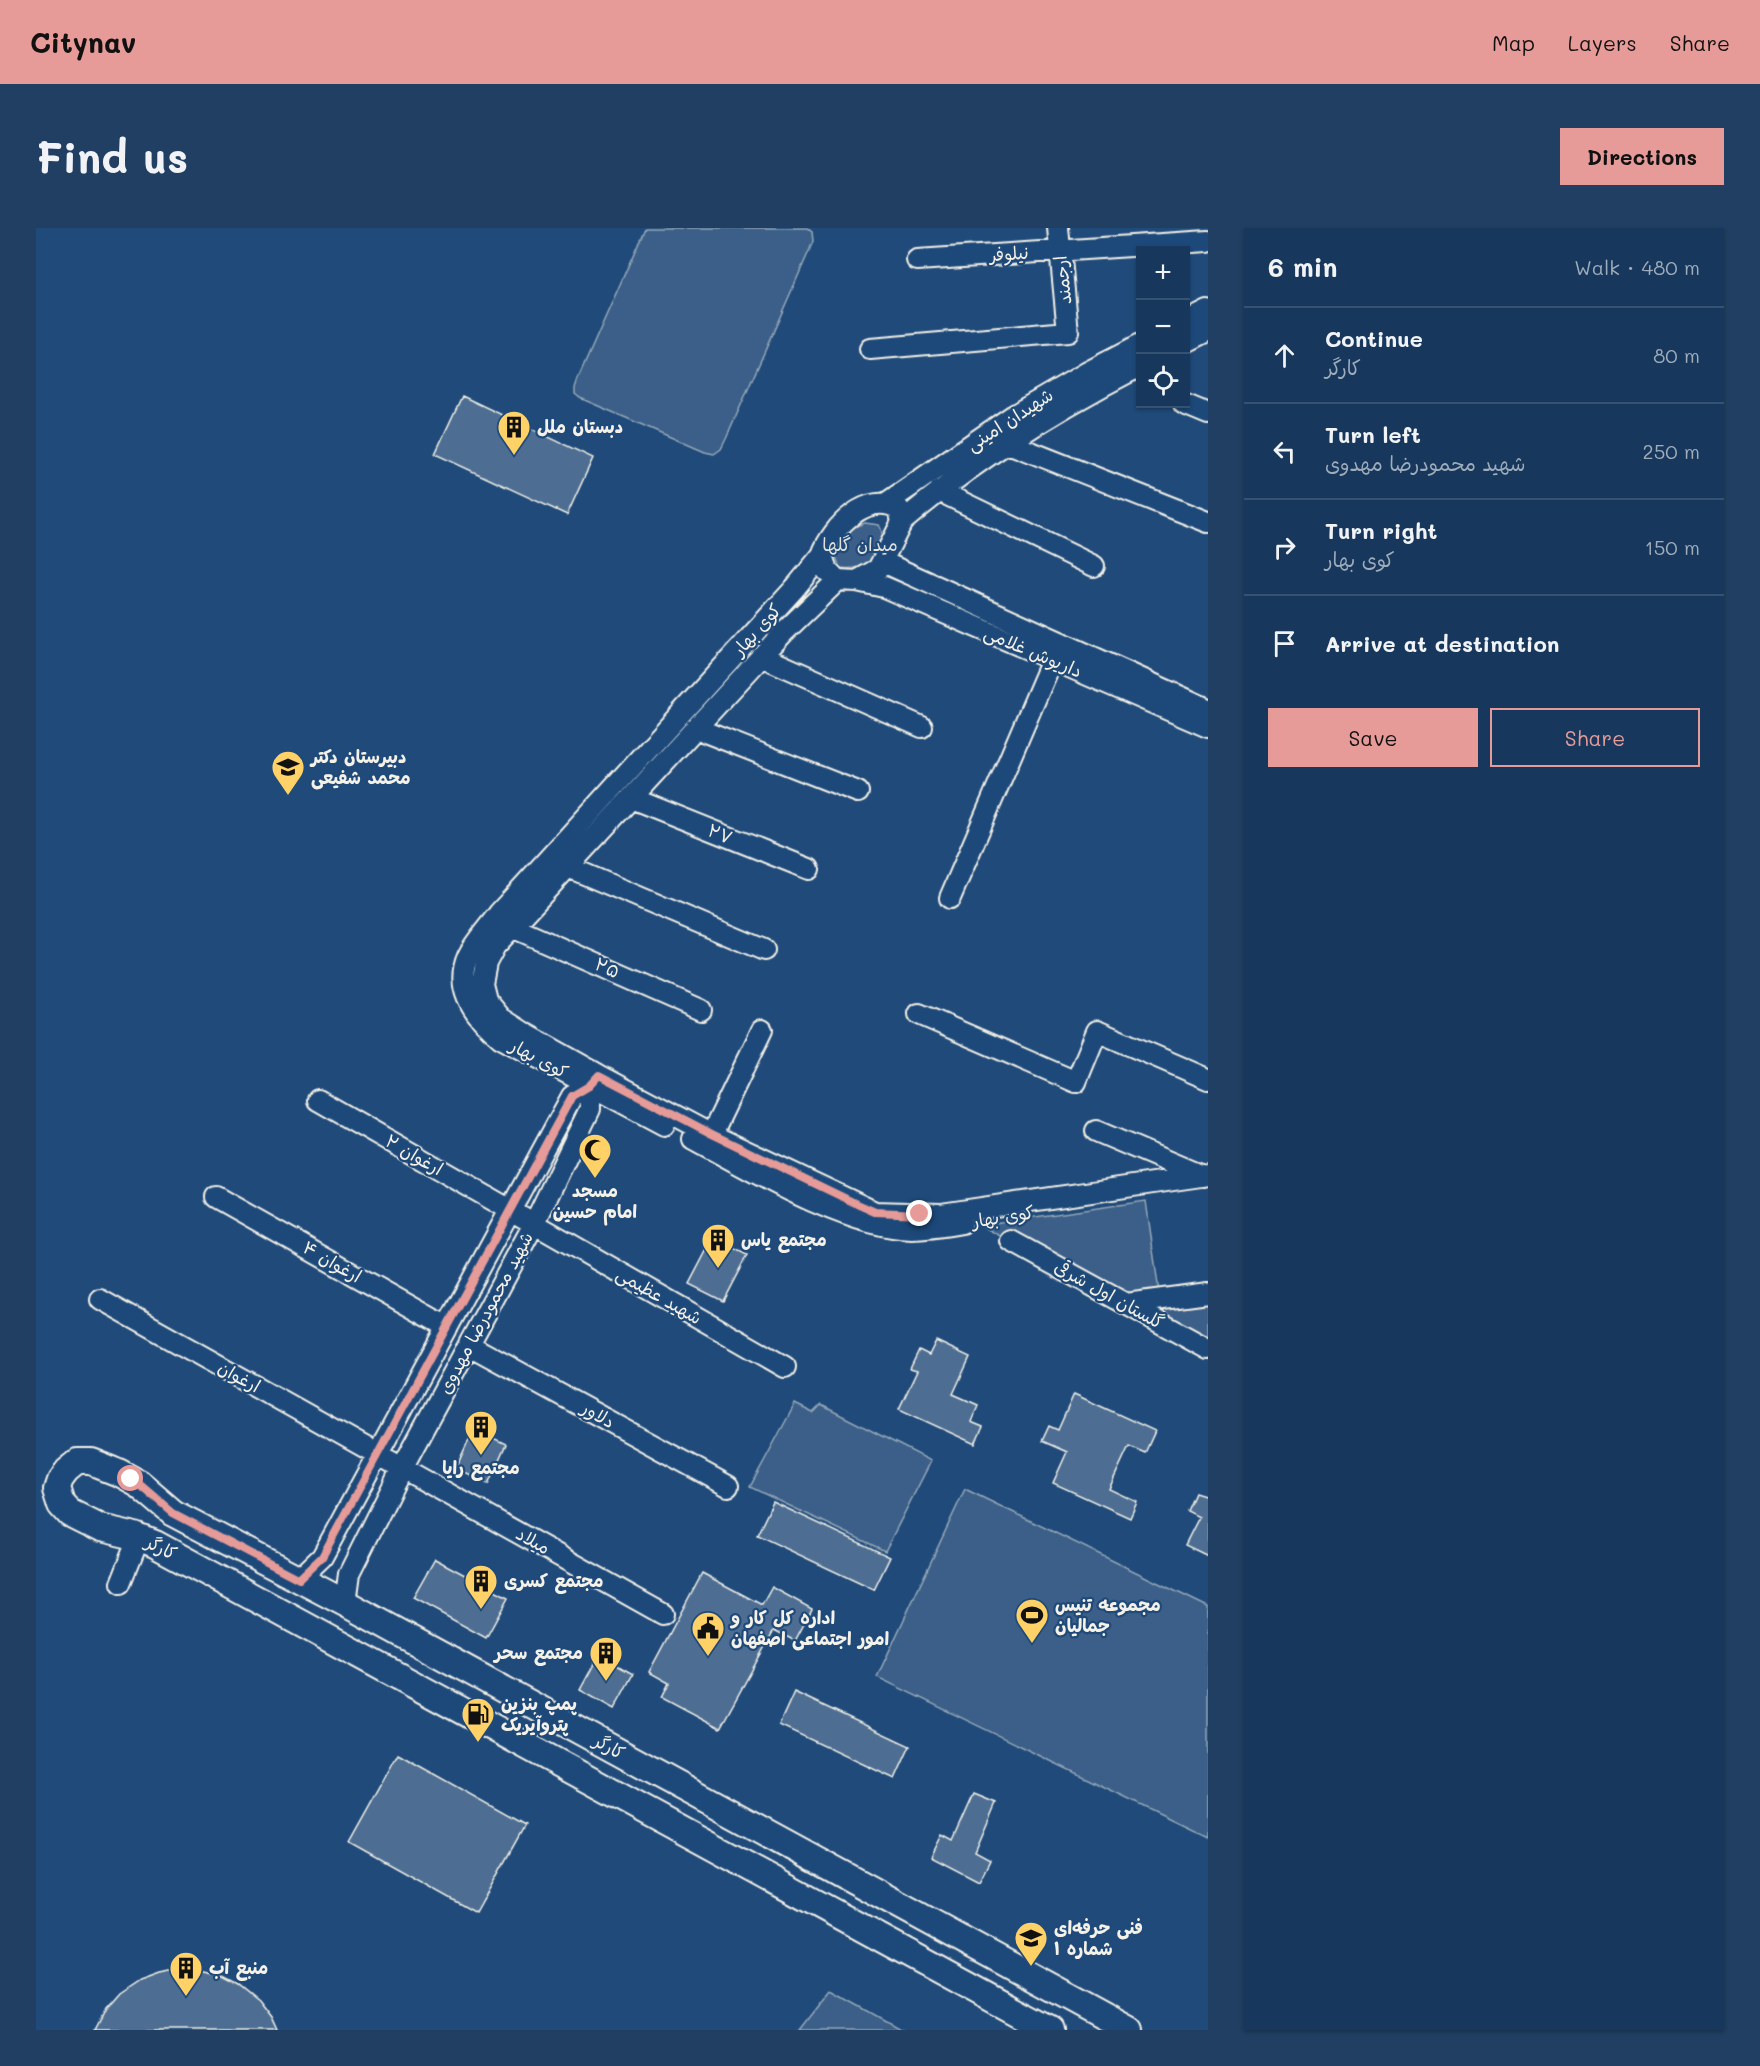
<!DOCTYPE html>
<meta charset="utf-8">
<style>
body{margin:0;font-family:Mali,"Playpen Sans Arabic",sans-serif;background:#203f62;color:#f1f3f6}
.controls{position:absolute;right:18px;top:18px;display:grid;overflow:hidden;border-radius:0px;box-shadow:0 2px 4px #0004}
.controls button{width:54px;height:54px;display:grid;place-items:center;padding:0;border:0;border-bottom:2px solid #365272;background:#17385c;color:#f1f3f6;font:30px sans-serif}
.stop{position:absolute;width:18px;height:18px;margin:-14px;border:4px solid #e69b98;border-radius:50%;background:#fff}
.stop.end{background:#e69b98;border-color:#fff;box-shadow:0 2px 6px #0008}
.list{margin:0;padding:0;list-style:none}
h2{display:flex;justify-content:space-between;align-items:center;height:78px;margin:0;padding:0 24px;font-size:26px}
h2 small{font-size:20px;font-weight:400;color:#9eacbb}
.list li{display:grid;grid-template-columns:39px 1fr auto;gap:18px;align-items:center;box-sizing:border-box;height:96px;padding:0 24px;border-top:2px solid #365272}
.list b{display:block;font-size:22px;white-space:nowrap}
.list p{margin:0;font-size:20px;white-space:nowrap;color:#9eacbb}
.list em{font-size:20px;font-style:normal;color:#9eacbb}
.actions{display:flex;gap:12px;padding:18px 24px}
.actions a{flex:1;padding:14px 0;border:2px solid #e69b98;border-radius:0px;text-align:center;font-size:21px;color:#e69b98}
.actions .main{background:#e69b98;color:#111}
.icon{flex:none;width:33px;height:33px;fill:none;stroke:currentColor;stroke-width:2;stroke-linecap:round;stroke-linejoin:round}
.map{position:relative;flex:none;width:1172px;height:1802px;overflow:hidden;border-radius:0px}
header{display:flex;align-items:center;gap:36px;box-sizing:border-box;height:84px;padding:0 30px;background:#e69b98;color:#111}
header strong{font-size:28px}
nav{display:flex;gap:33px;margin-inline-start:auto;font-size:21px}
.intro{display:flex;align-items:center;justify-content:space-between;box-sizing:border-box;height:144px;padding:0 36px}
h1{margin:0;font-size:42px}
.button{padding:15px 27px;border-radius:0px;background:#e69b98;color:#111;font-size:21px;font-weight:700}
main{display:flex;gap:36px;padding:0 36px}
aside{flex:1;background:#17385c;border-radius:0px;box-shadow:0 2px 4px #0004}
.map>svg:first-child{display:block}
.green{fill:#3a5f88;stroke:#97a8b8;stroke-width:1.5}
.building{fill:#4d6e92;stroke:#f4f1e8;stroke-width:1.5}
.lines{fill:none;stroke-linecap:round;stroke-linejoin:round}
.minor-casing{stroke:#f4f1e8;stroke-width:24}
.major-casing{stroke:#f4f1e8;stroke-width:30}
.minor{stroke:#1f4a7a;stroke-width:20}
.major{stroke:#1f4a7a;stroke-width:26}
.route{stroke:#e69b98;stroke-width:8}
.labels{text-anchor:middle;stroke-width:4.5;stroke-linejoin:round;paint-order:stroke}
.street-label{font-size:18px;fill:#f4f1e8;stroke:#1f4a7a}
.poi-label{font-size:18px;font-weight:bold;fill:#f4f1e8;stroke:#1f4a7a;text-anchor:start}
.park-label{font-size:18px;fill:#e1e2de;stroke:#1f4a7a}
</style>
<header>
<strong>Citynav</strong>
<nav><a>Map</a><a>Layers</a><a>Share</a></nav>
</header>
<div class="intro"><h1>Find us</h1><a class="button">Directions</a></div>
<main>
<div class="map">
<svg width="1172" height="1802" viewBox="0 0 1172 1802">
<rect width="100%" height="100%" fill="#1f4a7a"/>
<filter id="ink" filterUnits="userSpaceOnUse"><feTurbulence type="fractalNoise" baseFrequency=".0167" numOctaves="2"/><feDisplacementMap in="SourceGraphic" scale="12" xChannelSelector="R" yChannelSelector="G"/><feConvolveMatrix kernelMatrix="1 2 1 2 8 2 1 2 1" color-interpolation-filters="sRGB"/></filter>
<g filter="url(#ink)">
<!-- green -->
<path class="green" d="M609,0h162l5,4 1,9 -3,8 -84,190 -5,10 -7,5 -9,-2 -125,-54 -5,-4v-6l3,-9z
M829,295l14,2c5,8 4,15 0,23 -7,17 -22,22 -39,20l-5,-14c5,-16 13,-26 30,-31z
M1110,973l14,98 48,-6v56l-228,-124z
M759,1176l18,9 8,-8 110,56 -46,90 -135,-64z
M929,1261l243,118v230l-331,-160z
M795,1762l72,40h-103z"/>
<!-- building -->
<path class="building" d="M426,168l131,62 -26,57 -132,-61z
M677,1010l34,17 -24,46 -34,-17z
M900,1113l34,16 -17,37 25,11 -7,17 12,5 -8,17 -76,-35 18,-38 -7,-2 9,-19 10,5z
M1038,1166l81,37 -10,22 -16,-7 -20,43 28,13 -7,16 -77,-35 14,-31 -25,-11 7,-15 9,4z
M438,1201l32,15 -18,40 -32,-15z
M1159,1265l13,4v59l-23,-11 14,-28 -12,-6z
M737,1274l117,55 -16,33 -117,-55z
M399,1331l73,39 -22,40 -73,-40z
M666,1345l60,32 10,-18 40,22 -17,32 -21,-11 -54,98 -58,-31 7,-14 -20,-11z
M563,1427l34,19 -19,35 -34,-19z
M758,1464l116,54 -15,33 -116,-54z
M362,1526l127,71 -49,88 -127,-71z
M938,1566l22,9 -21,49 15,8 -11,22 -48,-25 11,-22 11,6z
M143,1741l20,1 22,5 17,9 20,16 13,17 6,13h-182l11,-21 13,-15 21,-14 19,-7z"/>
<g class="lines">
<defs>
<path id="minor" d="M881,32l291,-19
M1150,94l22,-11
M1150,114l22,-11
M834,121l198,-17 -10,-104
M1148,176l24,10
M972,215l200,79
M903,263l155,75
M849,276l129,-89 72,-42 54,-28
M866,294c72,-62 154,-113 238,-156
M847,334l325,147
M802,352l-11,-9 -5,-16c10,-28 46,-65 77,-46l3,13 -24,47 -21,12 -19,-1 -54,52 -289,314 -9,17 -4,21 4,16 15,18 25,16 73,41 113,60 163,77 66,2 267,-39
M821,353l27,6 324,140
M725,428l161,71
M659,500l163,64
M595,570l178,71
M532,639l196,83
M914,670l102,-238
M476,699l189,83
M883,786l157,68 21,-51 111,48
M282,872l467,267
M628,897l-163,-87c-24,-20 -48,-48 -33,-82 7,-15 21,-29 31,-43l296,-325 27,-33
M1060,903l106,45
M657,911c60,32 151,88 219,90 16,0 33,-3 50,-6
M671,916l55,-114
M180,969l231,130
M975,1013l197,108
M64,1071l563,315
M1090,1076l82,-11
M433,1117l259,141
M263,1351l23,-22 250,-461 17,-10 6,-7
M85,1355l18,-45
M309,1375l4,-29 53,-106 132,-244 56,-115 -1,-23"/>
<path id="major" d="M1014,1802l-895,-486 -20,-8 -35,-8 -30,-15 -8,-9 -5,-16 3,-9 6,-8 11,-9h14l28,11 20,11 34,29 172,90 784,427"/>
</defs>
<!-- minor casing -->
<use href="#minor" class="minor-casing"/>
<!-- major casing -->
<use href="#major" class="major-casing"/>
<!-- minor -->
<use href="#minor" class="minor"/>
<!-- major -->
<use href="#major" class="major"/>
</g>
</g>
<g class="lines" filter="url(#ink)">
<!-- route -->
<path class="route" d="M95,1251l8,5 34,29 126,66 23,-22 250,-461 17,-10 10,-11 113,59 145,70 18,8 45,2"/>
</g>
<!-- icons -->
<defs>
<symbol id="building-pin" viewBox="-11 -11 22 30"><path d="M0 17L-7.5 6A9.5 9.5 0 1 1 7.5 6Z" fill="#ffd166" stroke="#1f4a7a"/><path d="M-4-6H4V6H1V3H-1V6H-4ZM-2.5-4.3h1.7v1.8h-1.7ZM.8-4.3h1.7v1.8H.8ZM-2.5-1h1.7V.8h-1.7ZM.8-1h1.7V.8H.8Z" fill="#111"/></symbol>
<symbol id="school-pin" viewBox="-11 -11 22 30"><path d="M0 17L-7.5 6A9.5 9.5 0 1 1 7.5 6Z" fill="#ffd166" stroke="#1f4a7a"/><path d="M0-5L7-2L0 1L-7-2ZM-4 1L0 2.5L4 1V4Q0 6-4 4Z" fill="#111"/></symbol>
<symbol id="mosque-pin" viewBox="-11 -11 22 30"><path d="M0 17L-7.5 6A9.5 9.5 0 1 1 7.5 6Z" fill="#ffd166" stroke="#1f4a7a"/><path d="M3.5-4.9A6 6 0 1 0 3.5 4.9A5 5 0 1 1 3.5-4.9Z" fill="#111"/></symbol>
<symbol id="stadium-pin" viewBox="-11 -11 22 30"><path d="M0 17L-7.5 6A9.5 9.5 0 1 1 7.5 6Z" fill="#ffd166" stroke="#1f4a7a"/><path d="M0-5a6.5 5 0 1 0 0 10a6.5 5 0 1 0 0-10ZM-3.5-1.8h7v3.6h-7Z" fill="#111"/></symbol>
<symbol id="civic-pin" viewBox="-11 -11 22 30"><path d="M0 17L-7.5 6A9.5 9.5 0 1 1 7.5 6Z" fill="#ffd166" stroke="#1f4a7a"/><path d="M-.6-6.5H3V-4.5H.6V-3L4-1V1h2V6H-6V1h2V-1L-.6-3ZM-1.2 2.5V6h2.4V2.5Z" fill="#111"/></symbol>
<symbol id="fuel-pin" viewBox="-11 -11 22 30"><path d="M0 17L-7.5 6A9.5 9.5 0 1 1 7.5 6Z" fill="#ffd166" stroke="#1f4a7a"/><path d="M-5.5-6h7V0h2V4h1.3V-2.5L3-4.5l.8-.8L6-3V5H2.5V1h-1V6h-7ZM-4.2-4.7v3.2H.2V-4.7Z" fill="#111"/></symbol>
</defs>
<g fill-rule="evenodd">
<use href="#building-pin" x="459" y="180" width="38" height="52"/>
<use href="#school-pin" x="233" y="520" width="38" height="52"/>
<use href="#mosque-pin" x="540" y="903" width="38" height="52"/>
<use href="#building-pin" x="663" y="993" width="38" height="52"/>
<use href="#building-pin" x="426" y="1180" width="38" height="52"/>
<use href="#building-pin" x="426" y="1334" width="38" height="52"/>
<use href="#stadium-pin" x="977" y="1368" width="38" height="52"/>
<use href="#civic-pin" x="653" y="1381" width="38" height="52"/>
<use href="#building-pin" x="551" y="1406" width="38" height="52"/>
<use href="#fuel-pin" x="423" y="1467" width="38" height="52"/>
<use href="#school-pin" x="976" y="1691" width="38" height="52"/>
<use href="#building-pin" x="131" y="1721" width="38" height="52"/>
</g>
<g class="labels">
<!-- street labels -->
<g class="street-label">
<text transform="translate(973 26) rotate(-4)" y="6">نیلوفر</text>
<text transform="translate(1027 52) rotate(-96)" y="6">ارجمند</text>
<text transform="translate(974 192) rotate(-33)" y="6">شهیدان امینی</text>
<text transform="translate(721 402) rotate(-48)" y="6">کوی بهار</text>
<text transform="translate(997 424) rotate(23)" y="6">داریوش غلامی</text>
<text transform="translate(684 606) rotate(22)" y="6">۲۷</text>
<text transform="translate(571 740) rotate(24)" y="6">۲۵</text>
<text transform="translate(503 831) rotate(28)" y="6">کوی بهار</text>
<text transform="translate(378 927) rotate(30)" y="6">ارغوان ۲</text>
<text transform="translate(967 989) rotate(-9)" y="6">کوی بهار</text>
<text transform="translate(296 1034) rotate(30)" y="6">ارغوان ۴</text>
<text transform="translate(1073 1067) rotate(29)" y="6">گلستان اول شرقی</text>
<text transform="translate(623 1068) rotate(30)" y="6">شهید عظیمی</text>
<text transform="translate(450 1085) rotate(-62)" y="6">شهید محمودرضا مهدوی</text>
<text transform="translate(203 1149) rotate(29)" y="6">ارغوان</text>
<text transform="translate(562 1187) rotate(29)" y="6">دلاور</text>
<text transform="translate(497 1313) rotate(29)" y="6">میلاد</text>
<text transform="translate(125 1320) rotate(26)" y="6">کارگر</text>
<text transform="translate(573 1519) rotate(29)" y="6">کارگر</text>
</g>
<!-- poi labels -->
<g class="poi-label">
<text x="501" y="205">دبستان ملل</text>
<text x="275" y="535">دبیرستان دکتر<tspan x="275" dy="21">محمد شفیعی</tspan></text>
<text x="559" y="969" text-anchor="middle">مسجد<tspan x="559" dy="21">امام حسین</tspan></text>
<text x="705" y="1018">مجتمع یاس</text>
<text x="445" y="1246" text-anchor="middle">مجتمع رایا</text>
<text x="468" y="1359">مجتمع کسری</text>
<text x="1019" y="1383">مجموعه تنیس<tspan x="1019" dy="21">جمالیان</tspan></text>
<text x="695" y="1396">اداره کل کار و<tspan x="695" dy="21">امور اجتماعی اصفهان</tspan></text>
<text x="547" y="1431" text-anchor="end">مجتمع سحر</text>
<text x="465" y="1482">پمپ بنزین<tspan x="465" dy="21">پتروآیریک</tspan></text>
<text x="1018" y="1706">فنی حرفه‌ای<tspan x="1018" dy="21">شماره ۱</tspan></text>
<text x="173" y="1746">منبع آب</text>
</g>
<!-- park labels -->
<g class="park-label">
<text x="824" y="323">میدان گلها</text>
</g>
</g>
</svg>
<div class="controls">
<button>+</button>
<button>−</button>
<button><svg class="icon" aria-label="locate" viewBox="0 0 24 24"><circle cx="12" cy="12" r="6"/><path d="M12 2v4M12 18v4M2 12h4M18 12h4"/></svg></button>
</div>
<div class="stop" style="left:95px;top:1251px"></div>
<div class="stop end" style="left:884px;top:986px"></div>
</div>
<aside>
<h2>6 min<small>Walk · 480 m</small></h2>
<ul class="list">
<li><svg class="icon" aria-label="ahead" viewBox="0 0 24 24"><path d="M12 20V5M6 11l6-6 6 6"/></svg><div><b>Continue</b><p>کارگر</p></div><em>80 m</em></li>
<li><svg class="icon" aria-label="left" viewBox="0 0 24 24"><path d="M17 20v-9H6M10 6l-5 5 5 5"/></svg><div><b>Turn left</b><p>شهید محمودرضا مهدوی</p></div><em>250 m</em></li>
<li><svg class="icon" aria-label="right" viewBox="0 0 24 24"><path d="M7 20v-9h11M14 6l5 5-5 5"/></svg><div><b>Turn right</b><p>کوی بهار</p></div><em>150 m</em></li>
<li><svg class="icon" aria-label="arrive" viewBox="0 0 24 24"><path d="M6 21V4h12l-3 4 3 4H6"/></svg><div><b>Arrive at destination</b></div></li>
</ul>
<div class="actions"><a class="main">Save</a><a>Share</a></div>
</aside>
</main>
